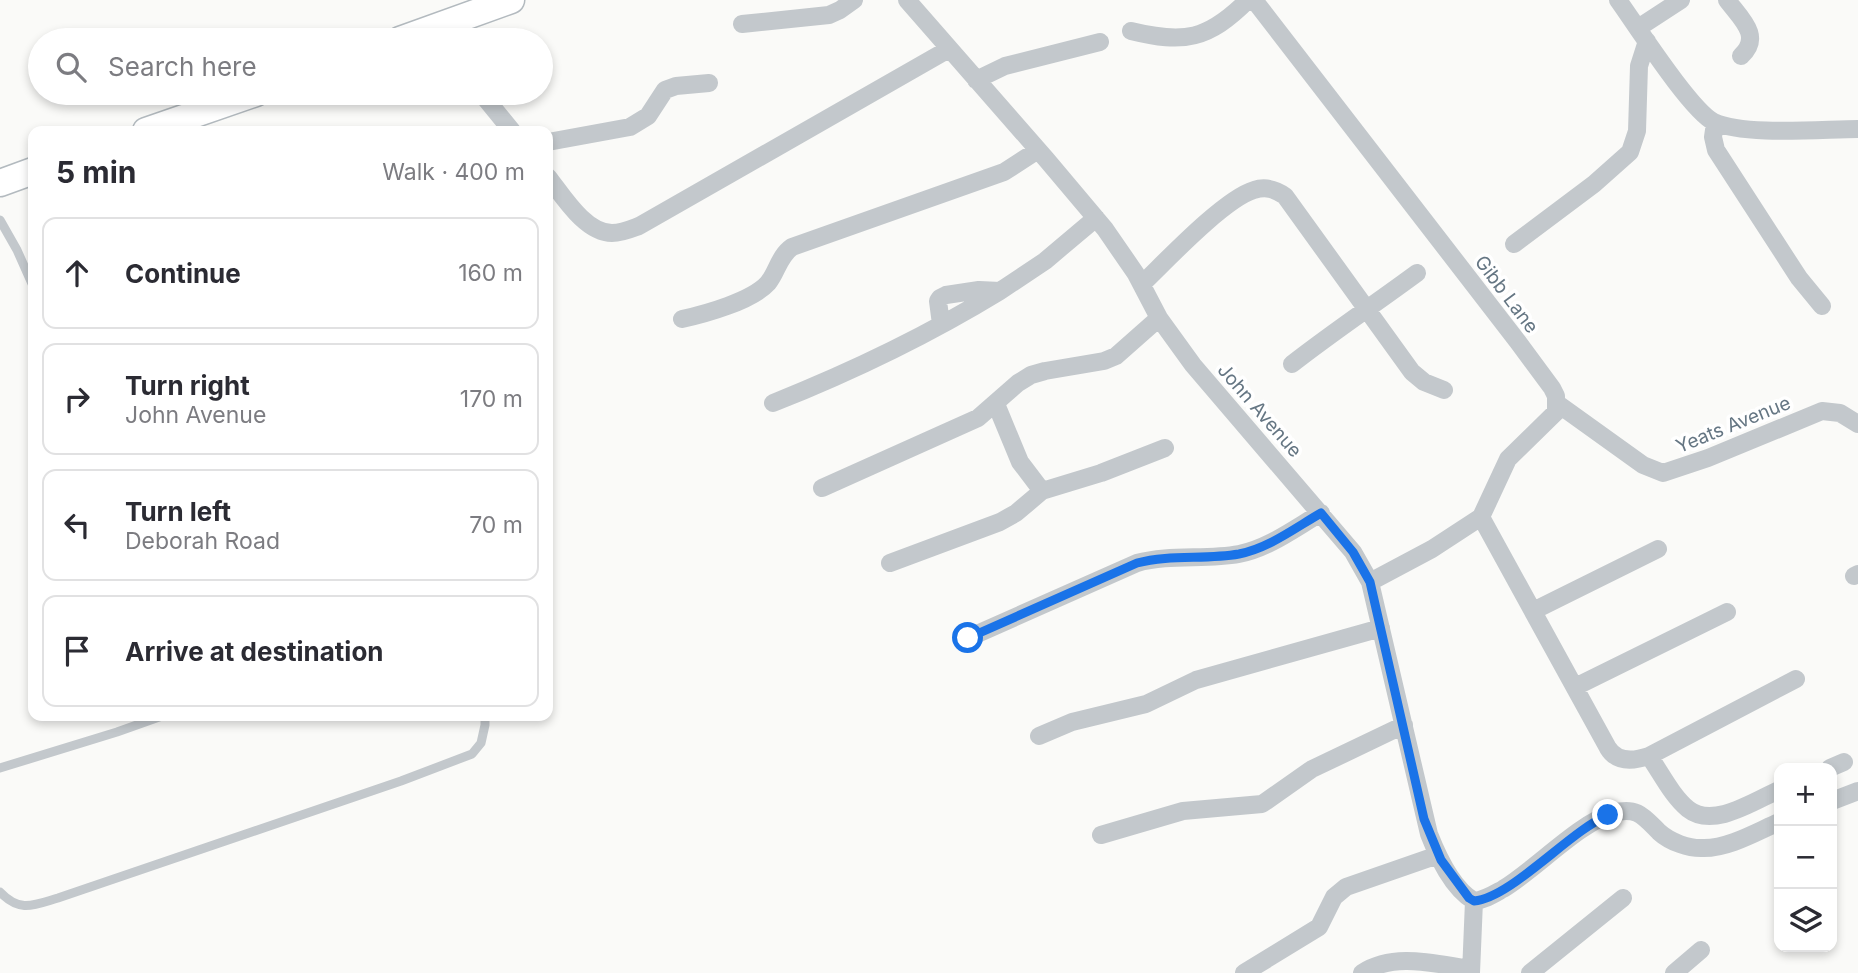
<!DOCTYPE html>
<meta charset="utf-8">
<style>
body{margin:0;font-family:Inter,sans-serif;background:#f2f2f3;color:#2b2b33}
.controls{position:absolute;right:21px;bottom:21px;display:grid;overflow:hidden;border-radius:14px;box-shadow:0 4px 10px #0003}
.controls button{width:63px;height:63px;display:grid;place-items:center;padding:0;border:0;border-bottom:2px solid #e1e1e2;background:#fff;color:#2b2b33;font:35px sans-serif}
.stop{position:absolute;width:21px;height:21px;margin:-16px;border:5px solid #1a73e8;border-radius:50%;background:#fff}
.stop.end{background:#1a73e8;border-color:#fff;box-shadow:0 2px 7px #0008}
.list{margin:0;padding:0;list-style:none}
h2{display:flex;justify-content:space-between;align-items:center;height:91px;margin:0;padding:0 28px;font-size:30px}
h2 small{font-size:23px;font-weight:400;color:#7c7c81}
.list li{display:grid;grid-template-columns:46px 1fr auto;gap:21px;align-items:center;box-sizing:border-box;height:112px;margin:0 14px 14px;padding:0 14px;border:2px solid #e1e1e2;border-radius:14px}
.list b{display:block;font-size:26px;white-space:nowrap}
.list p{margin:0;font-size:23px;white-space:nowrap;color:#7c7c81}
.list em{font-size:23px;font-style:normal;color:#7c7c81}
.icon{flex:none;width:38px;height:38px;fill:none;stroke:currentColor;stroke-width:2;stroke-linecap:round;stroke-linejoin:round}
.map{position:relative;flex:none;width:1858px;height:973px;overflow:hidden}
.search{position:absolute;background:#fff;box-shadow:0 4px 10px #0003;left:28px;top:28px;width:525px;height:77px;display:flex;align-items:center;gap:18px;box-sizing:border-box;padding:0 24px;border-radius:38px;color:#7c7c81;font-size:26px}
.panel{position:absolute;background:#fff;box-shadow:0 4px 10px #0003;left:28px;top:126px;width:525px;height:595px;border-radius:14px}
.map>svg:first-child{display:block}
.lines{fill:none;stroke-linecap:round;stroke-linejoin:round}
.secondary-casing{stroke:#b3babf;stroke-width:29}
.service{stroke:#c3c8cc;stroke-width:9}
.minor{stroke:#c3c8cc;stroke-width:18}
.secondary{stroke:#fff;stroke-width:26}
.route{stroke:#1a73e8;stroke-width:9}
.labels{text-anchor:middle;stroke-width:7;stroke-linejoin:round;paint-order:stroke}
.street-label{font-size:19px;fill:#657683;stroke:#fff}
</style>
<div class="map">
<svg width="1858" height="973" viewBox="0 0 1858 973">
<rect width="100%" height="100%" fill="#fafaf8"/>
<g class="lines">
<defs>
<path id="secondary" d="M400,40l111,-40
M146,131l110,-38
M0,183l33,-12"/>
</defs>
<!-- secondary casing -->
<use href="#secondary" class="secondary-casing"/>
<!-- service -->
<path class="service" d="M0,220l17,30 16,36
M0,768l117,-36 45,-16
M0,892c20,21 34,13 58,6l343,-117 71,-27 9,-11 4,-18v-9"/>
<!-- minor -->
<path class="minor" d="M907,0l139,159 59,70 31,45 23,44 34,47 160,187 17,30 59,252c9,23 23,54 45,67
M1254,0l264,342 34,46 4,8v16l-48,47 -27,58 -49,32 -62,33
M1618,0c18,25 73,111 96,122 30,14 109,7 144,7
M1727,0c13,18 36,36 14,56
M742,24l87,-9 11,-5 14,-10
M1638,28l43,-28
M1131,31c53,13 77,9 117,-31
M976,80l29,-14 95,-24
M481,93l31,38
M1715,123l-2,14 3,13 83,128 23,28
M548,142l82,-15 18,-11 17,-26 11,-4 33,-3
M548,177c15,19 37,56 64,56 10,0 19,-4 27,-7l310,-177
M1514,244l80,-60 36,-32 7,-21 2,-65 8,-25
M1142,284c24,-23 82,-85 112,-94 12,-4 21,-1 31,6l127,176 12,10 20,8
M682,319c23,-5 70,-18 86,-36 9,-11 11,-27 24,-36l212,-75 34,-22
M941,324l-3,-23 2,-3 6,-3 33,-5 21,1 45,-30 51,-43
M1292,364c41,-32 83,-60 125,-91
M773,403c78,-31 155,-68 227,-112
M996,404l24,58 22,29
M1558,404l85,61 20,8 45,-15 114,-47 18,2 18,11
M822,488l156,-70 40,-35 13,-8 14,-4 59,-10 12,-5 43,-38
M1481,517l127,231c9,15 26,13 41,8l147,-77
M890,563l110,-41 16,-9 26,-22 59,-18 64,-25
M1854,576l4,-2
M1533,611l125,-62
M968,638l169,-75c32,-9 69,-3 102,-9 30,-6 56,-26 82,-41
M1575,687l152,-75
M1039,736l33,-14 74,-18 50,-24 185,-52
M1649,756c12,17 23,40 39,53 25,20 66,-8 91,-19
M1830,768l14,-6
M1832,801l26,-10
M1101,835l82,-24 79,-7 50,-35 92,-44
M1474,901c11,-1 20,-7 29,-12 33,-20 76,-66 110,-76 24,-7 31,4 46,19 11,10 30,17 45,16 25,0 52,-16 75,-26
M1244,973l75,-46 15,-30 12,-10 92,-32
M1362,973c32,-21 73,-9 109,-4
M1471,973l3,-72
M1530,973l93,-75
M1674,973l27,-23"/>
<!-- secondary -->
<use href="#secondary" class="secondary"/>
</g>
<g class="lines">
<!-- route -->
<path class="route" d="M968,638l169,-75c33,-9 68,-3 102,-9 30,-6 56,-26 82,-41l32,39 17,30 54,237 17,41 28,38 5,3c37,-3 96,-70 134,-86"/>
</g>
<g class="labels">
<!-- street labels -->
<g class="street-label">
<text transform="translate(1507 294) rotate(53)" y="7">Gibb Lane</text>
<text transform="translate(1260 410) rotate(49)" y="7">John Avenue</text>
<text transform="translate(1733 424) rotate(-22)" y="7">Yeats Avenue</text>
</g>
</g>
</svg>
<div class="controls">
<button>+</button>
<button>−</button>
<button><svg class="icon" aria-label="layers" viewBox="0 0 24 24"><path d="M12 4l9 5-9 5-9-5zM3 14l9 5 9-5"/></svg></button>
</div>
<div class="stop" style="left:968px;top:638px"></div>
<div class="stop end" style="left:1608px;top:815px"></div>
<div class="search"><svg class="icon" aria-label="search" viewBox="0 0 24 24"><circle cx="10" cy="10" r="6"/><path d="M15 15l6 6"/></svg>Search here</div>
<section class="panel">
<h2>5 min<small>Walk · 400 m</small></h2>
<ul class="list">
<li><svg class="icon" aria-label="ahead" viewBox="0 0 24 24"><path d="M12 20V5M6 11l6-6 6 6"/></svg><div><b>Continue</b></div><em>160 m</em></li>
<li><svg class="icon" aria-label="right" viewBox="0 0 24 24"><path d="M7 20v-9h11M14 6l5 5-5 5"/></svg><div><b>Turn right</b><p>John Avenue</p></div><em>170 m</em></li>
<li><svg class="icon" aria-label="left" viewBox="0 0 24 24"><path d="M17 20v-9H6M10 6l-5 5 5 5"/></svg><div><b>Turn left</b><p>Deborah Road</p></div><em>70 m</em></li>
<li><svg class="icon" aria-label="arrive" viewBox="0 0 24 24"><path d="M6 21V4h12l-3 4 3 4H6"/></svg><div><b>Arrive at destination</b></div></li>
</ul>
</section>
</div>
